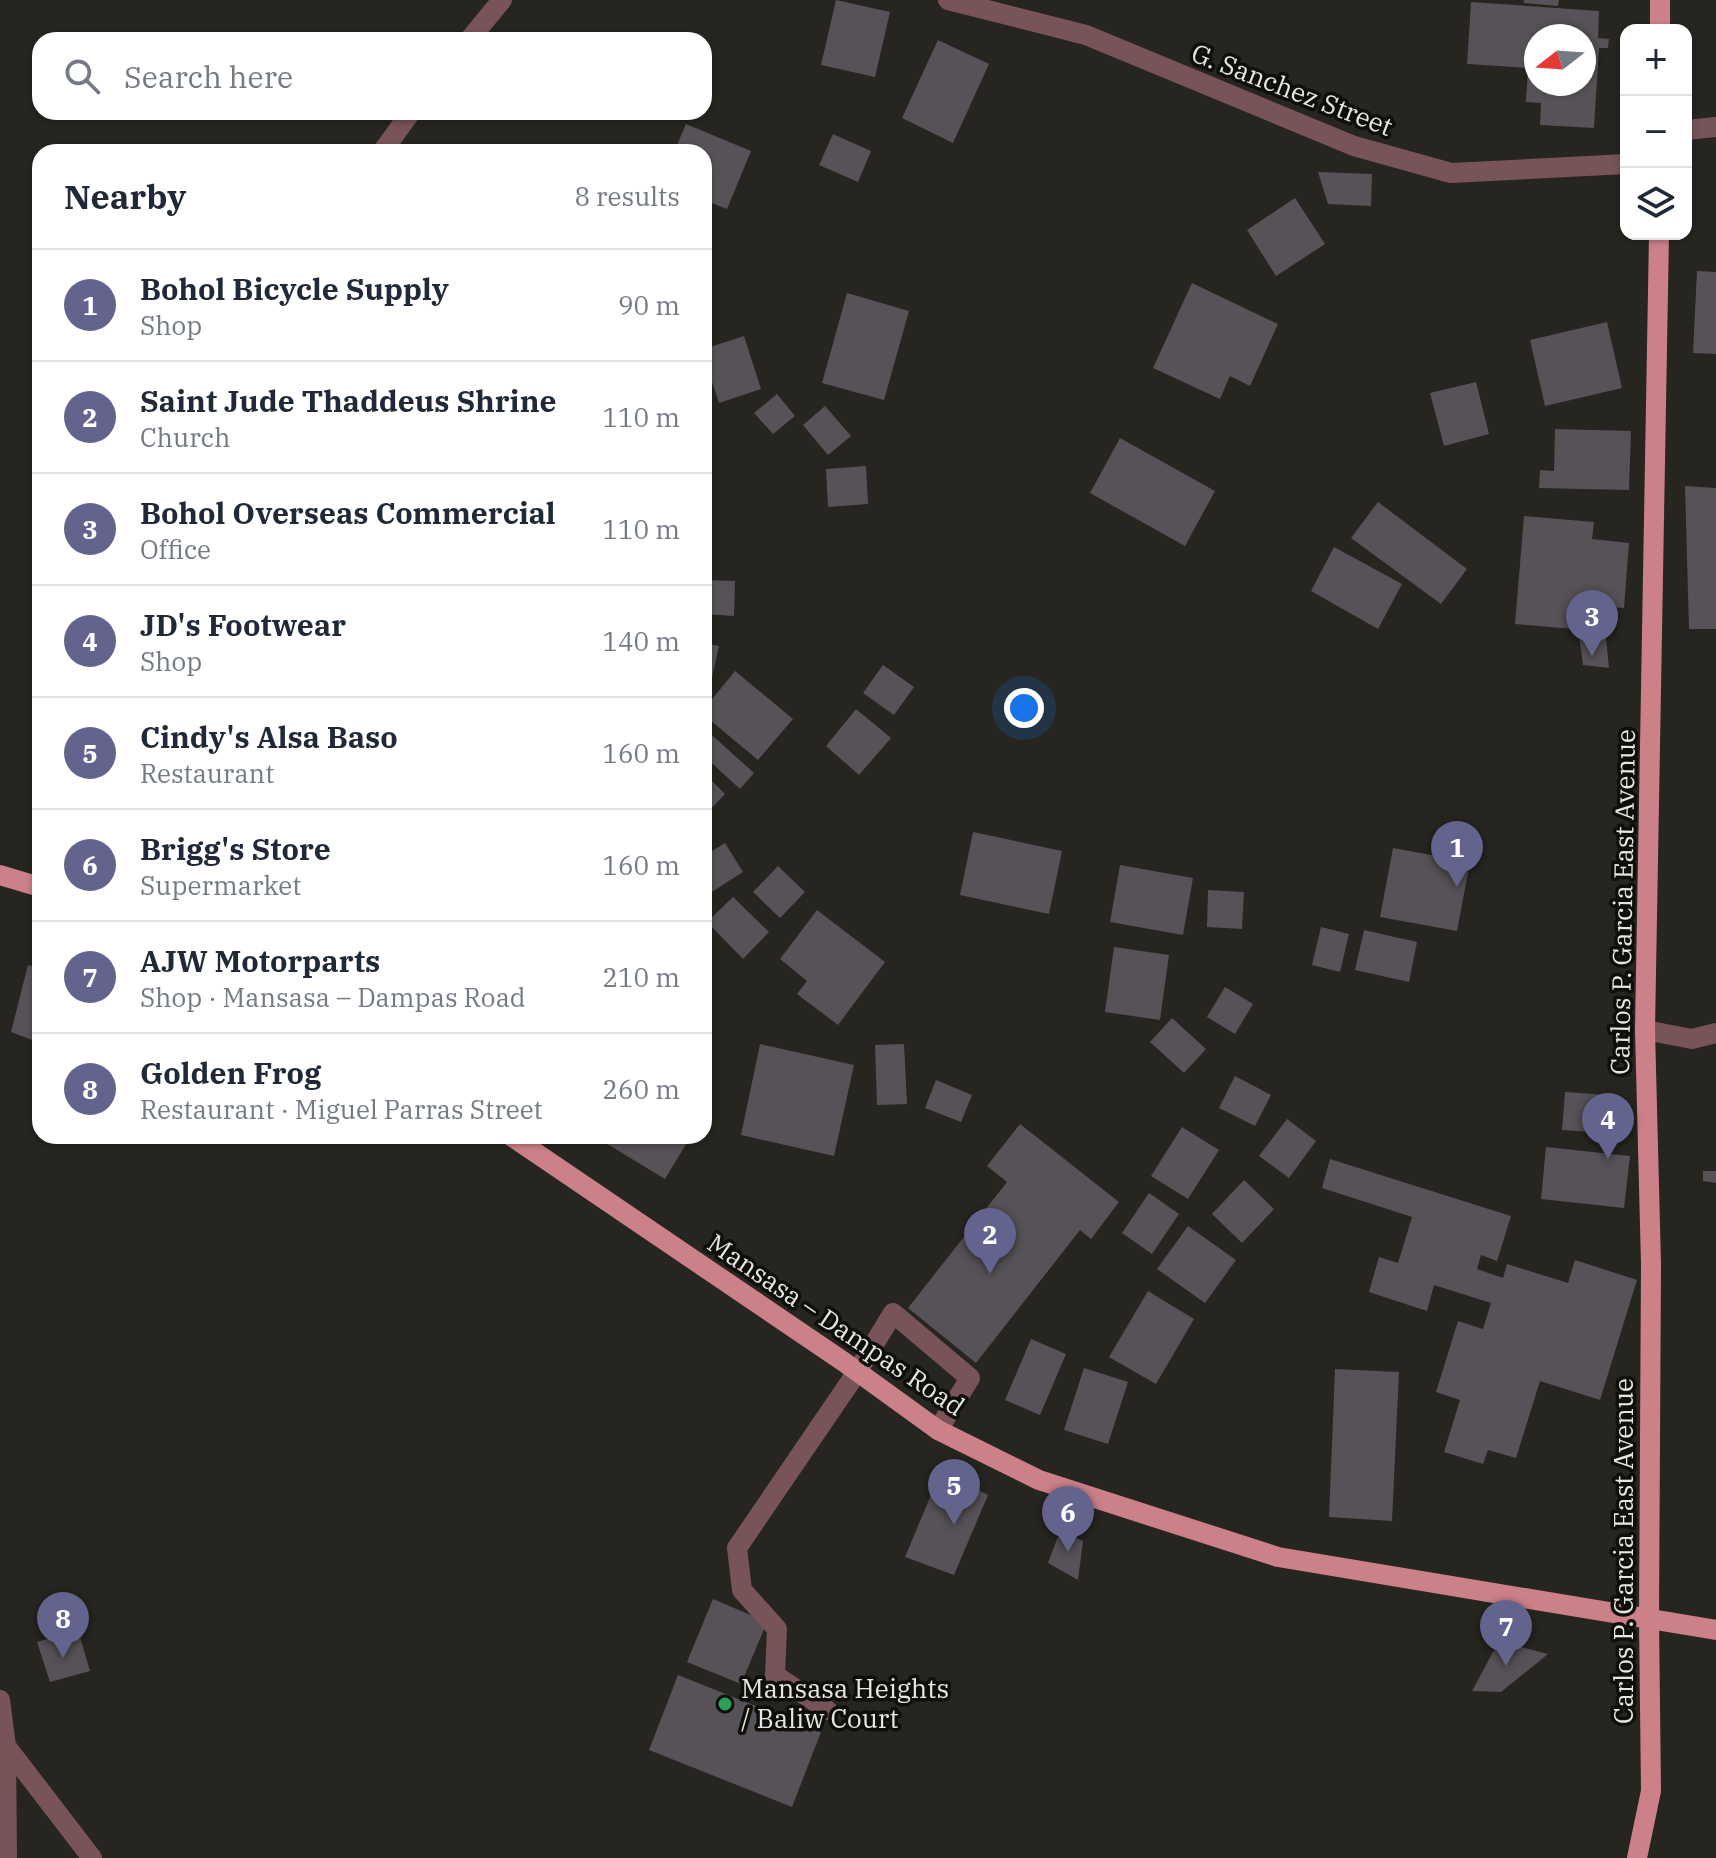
<!DOCTYPE html>
<meta charset="utf-8">
<style>
body{margin:0;font-family:"IBM Plex Serif",serif;background:#f6f6f7;color:#1f2937}
.controls{position:absolute;right:24px;top:24px;display:grid;overflow:hidden;border-radius:16px;box-shadow:0 2px 6px #0004}
.controls button{width:72px;height:72px;display:grid;place-items:center;padding:0;border:0;border-bottom:2px solid #e0e1e3;background:#fff;color:#1f2937;font:40px sans-serif}
.compass{position:absolute;left:1524px;top:24px;width:72px;height:72px;border-radius:50%;background:#fff;box-shadow:0 2px 6px #0004;rotate:253deg}
.you{position:absolute;left:1024px;top:708px;width:28px;height:28px;margin:-20px;border:6px solid #fff;border-radius:50%;background:#1a73e8;box-shadow:0 0 0 12px #1a73e833}
.badge{display:grid;place-items:center;width:52px;height:52px;border-radius:50%;background:#63648e;color:#fff;font-size:26px;font-weight:700}
.pin{position:absolute;translate:-50% -66px;filter:drop-shadow(0 2px 4px #0008)}
.pin::after{content:'';position:absolute;top:42px;width:28px;height:24px;background:inherit;clip-path:polygon(0 0,100% 0,50% 100%)}
.list{margin:0;padding:0;list-style:none}
h2{display:flex;justify-content:space-between;align-items:center;height:104px;margin:0;padding:0 32px;font-size:34px}
h2 small{font-size:26px;font-weight:400;color:#747a83}
.list li{display:grid;grid-template-columns:52px 1fr auto;gap:24px;align-items:center;box-sizing:border-box;height:112px;padding:0 32px;border-top:2px solid #e0e1e3}
.list b{display:block;font-size:30px;white-space:nowrap}
.list p{margin:0;font-size:26px;white-space:nowrap;color:#747a83}
.list em{font-size:26px;font-style:normal;color:#747a83}
.icon{flex:none;width:44px;height:44px;fill:none;stroke:currentColor;stroke-width:2;stroke-linecap:round;stroke-linejoin:round}
.map{position:relative;flex:none;width:1716px;height:1858px;overflow:hidden}
.search{position:absolute;background:#fff;box-shadow:0 2px 6px #0004;left:32px;top:32px;width:680px;height:88px;display:flex;align-items:center;gap:20px;box-sizing:border-box;padding:0 28px;border-radius:24px;color:#747a83;font-size:30px}
.panel{position:absolute;background:#fff;box-shadow:0 2px 6px #0004;left:32px;top:144px;width:680px;height:1000px;border-radius:24px}
.map>svg:first-child{display:block}
.building{fill:#565257;fill-rule:evenodd}
.lines{fill:none;stroke-linecap:round;stroke-linejoin:round}
.minor{stroke:#785357;stroke-width:20}
.major{stroke:#cc8189;stroke-width:20}
.leisure-dot{fill:#2e9e5b;stroke:#0e0e0b;stroke-width:3}
.labels{text-anchor:middle;stroke-width:7;stroke-linejoin:round;paint-order:stroke}
.street-label{font-size:26px;fill:#e7e6e2;stroke:#0e0e0b}
.poi-label{font-size:26px;fill:#e7e6e2;stroke:#0e0e0b;text-anchor:start}
</style>
<div class="map">
<svg width="1716" height="1858" viewBox="0 0 1716 1858">
<rect width="100%" height="100%" fill="#26251f"/>
<!-- building -->
<path class="building" d="M836,0l54,12 -15,65 -54,-12z
M1524,0h35l-1,6 -34,-3z
M1471,2l128,9 -1,27 11,1 -1,9h-9l-5,80 -54,-3 1,-22 -15,-1 2,-34 -61,-4zM1536,36h48v48h-48z
M938,40l51,24 -36,79 -51,-25z
M686,124l65,27 -24,58 -23,-9v-48h-30z
M833,134l38,17 -13,31 -39,-17z
M1318,172l54,2 -1,32 -43,-2z
M1295,198l30,46 -49,32 -29,-46z
M1697,271l19,1v82l-23,-1z
M1192,283l86,41 -28,62 -20,-10 -10,23 -67,-31z
M847,293l62,18 -25,89 -62,-17z
M1607,322l15,66 -77,18 -15,-66z
M744,336l17,53 -42,14 -15,-45v-9z
M1476,382l13,52 -45,12 -14,-53z
M777,394l18,22 -22,18 -19,-21z
M825,406l26,30 -23,19 -25,-30z
M1555,429l76,2 -2,59 -90,-2 1,-18 14,1z
M1120,438l95,53 -30,55 -95,-53z
M866,466l2,38 -40,3 -2,-38z
M1685,486l31,2v141h-27z
M1378,502l89,67 -26,35 -90,-66z
M1524,516l70,6 -2,17 37,4 -5,65 -37,-3 -2,25 -70,-6z
M1334,547l68,37 -24,45 -67,-38z
M705,580l30,1 -1,35 -30,-2z
M1605,628l4,40 -26,-3 -4,-31z
M704,643l15,3 -9,40 -6,-1z
M883,665l31,22 -20,28 -31,-22z
M735,671l58,48 -35,41 -54,-45v-6z
M856,709l35,29 -32,37 -33,-29z
M704,728l50,45 -14,16 -36,-33z
M704,773l21,21 -21,22z
M973,832l89,19 -13,63 -89,-19z
M725,843l18,29 -39,25v-41z
M1393,848l77,14 -13,69 -77,-14z
M1120,865l73,13 -10,57 -73,-13z
M778,866l27,26 -25,26 -27,-26z
M1208,890l36,2 -2,37 -35,-2z
M733,897l36,35 -26,27 -36,-37z
M817,910l68,52 -47,63 -41,-31 10,-13 -27,-22z
M1321,927l28,7 -9,38 -28,-7z
M1364,930l53,12 -8,40 -54,-12z
M1114,947l55,8 -9,65 -55,-8z
M28,965l12,3v75l-29,-11z
M1225,987l28,17 -18,30 -28,-17z
M1172,1018l34,31 -22,24 -34,-31z
M760,1044l94,21 -20,91 -93,-21z
M904,1044l3,60 -30,1 -2,-60z
M1235,1076l36,19 -16,31 -36,-18z
M936,1080l36,15 -11,27 -36,-14z
M1565,1092l56,4 -2,38 -57,-4z
M1287,1119l29,22 -27,37 -30,-22z
M1020,1124l99,78 -28,37 -11,-9 -104,133 -68,-55 99,-126 -20,-16z
M1182,1127l37,23 -31,49 -37,-23z
M601,1136h90l-26,43 -66,-40z
M1546,1147l84,9 -6,52 -83,-9z
M1330,1159l181,57 -14,45 -16,-6 -4,14 26,9 4,-14 61,19 7,-23 62,20 -37,120 -60,-19 -24,77 -28,-8 -5,14 -39,-12 16,-52 -24,-8 22,-71 25,8 8,-26 -57,-18 -7,26 -58,-19 10,-35 19,6 14,-46 -90,-29z
M1703,1171h13v12l-13,-2z
M1244,1180l30,29 -32,34 -30,-29z
M1149,1193l30,21 -27,40 -30,-21z
M1188,1226l48,34 -31,43 -48,-34z
M1148,1291l46,28 -38,65 -47,-27z
M1031,1339l35,15 -26,61 -35,-15z
M1084,1368l44,14 -20,62 -44,-14z
M1335,1369l64,3 -7,149 -63,-4z
M941,1471l47,24 -34,80 -49,-18z
M1060,1531l23,10 -5,39 -30,-17z
M713,1599l54,23 -26,62 -54,-22z
M78,1630l12,41 -40,11 -13,-40z
M1499,1641l49,13 -47,38 -29,-1z
M678,1675l143,57 -29,75 -143,-57z"/>
<g class="lines">
<!-- minor -->
<path class="minor" d="M948,0l138,35 268,111 97,27 175,-9
M469,40l33,-40
M1686,130l30,-3
M382,152l29,-40
M1645,1030l47,9 24,-6
M0,1700l6,46 1,112
M827,1710l-52,-35 2,-46 -35,-39 -5,-42 120,-176 36,-59 77,65 -32,52
M6,1746l86,112"/>
<!-- major -->
<path class="major" d="M1660,30v-30
M0,875l40,12
M511,1136l333,226 94,68 101,50 239,77 438,73
M1637,1858l14,-67 -2,-172 2,-355 -6,-234 14,-796"/>
</g>
<!-- markers -->
<circle class="leisure-dot" cx="725" cy="1704" r="8"/>
<g class="labels">
<!-- street labels -->
<g class="street-label">
<text transform="translate(1292 90) rotate(21)" y="9">G. Sanchez Street</text>
<text transform="translate(1623 902) rotate(-89)" y="9">Carlos P. Garcia East Avenue</text>
<text transform="translate(836 1325) rotate(34)" y="9">Mansasa – Dampas Road</text>
<text transform="translate(1624 1551) rotate(-90)" y="9">Carlos P. Garcia East Avenue</text>
</g>
<!-- poi labels -->
<g class="poi-label">
<text x="741" y="1698">Mansasa Heights<tspan x="741" dy="30">/ Baliw Court</tspan></text>
</g>
</g>
</svg>
<div class="controls">
<button>+</button>
<button>−</button>
<button><svg class="icon" aria-label="layers" viewBox="0 0 24 24"><path d="M12 4l9 5-9 5-9-5zM3 14l9 5 9-5"/></svg></button>
</div>
<svg class="compass" viewBox="-18 -18 36 36"><path d="M0-13l5 13h-10z" fill="#e53935"/><path d="M0 13l5-13h-10z" fill="#747a83"/></svg>
<div class="you"></div>
<div class="pin badge" style="left:1457px;top:887px">1</div>
<div class="pin badge" style="left:990px;top:1274px">2</div>
<div class="pin badge" style="left:1592px;top:656px">3</div>
<div class="pin badge" style="left:1608px;top:1159px">4</div>
<div class="pin badge" style="left:954px;top:1525px">5</div>
<div class="pin badge" style="left:1068px;top:1552px">6</div>
<div class="pin badge" style="left:1506px;top:1666px">7</div>
<div class="pin badge" style="left:63px;top:1658px">8</div>
<div class="search"><svg class="icon" aria-label="search" viewBox="0 0 24 24"><circle cx="10" cy="10" r="6"/><path d="M15 15l6 6"/></svg>Search here</div>
<section class="panel">
<h2>Nearby<small>8 results</small></h2>
<ul class="list">
<li><span class="badge">1</span><div><b>Bohol Bicycle Supply</b><p>Shop</p></div><em>90 m</em></li>
<li><span class="badge">2</span><div><b>Saint Jude Thaddeus Shrine</b><p>Church</p></div><em>110 m</em></li>
<li><span class="badge">3</span><div><b>Bohol Overseas Commercial</b><p>Office</p></div><em>110 m</em></li>
<li><span class="badge">4</span><div><b>JD's Footwear</b><p>Shop</p></div><em>140 m</em></li>
<li><span class="badge">5</span><div><b>Cindy's Alsa Baso</b><p>Restaurant</p></div><em>160 m</em></li>
<li><span class="badge">6</span><div><b>Brigg's Store</b><p>Supermarket</p></div><em>160 m</em></li>
<li><span class="badge">7</span><div><b>AJW Motorparts</b><p>Shop · Mansasa – Dampas Road</p></div><em>210 m</em></li>
<li><span class="badge">8</span><div><b>Golden Frog</b><p>Restaurant · Miguel Parras Street</p></div><em>260 m</em></li>
</ul>
</section>
</div>
